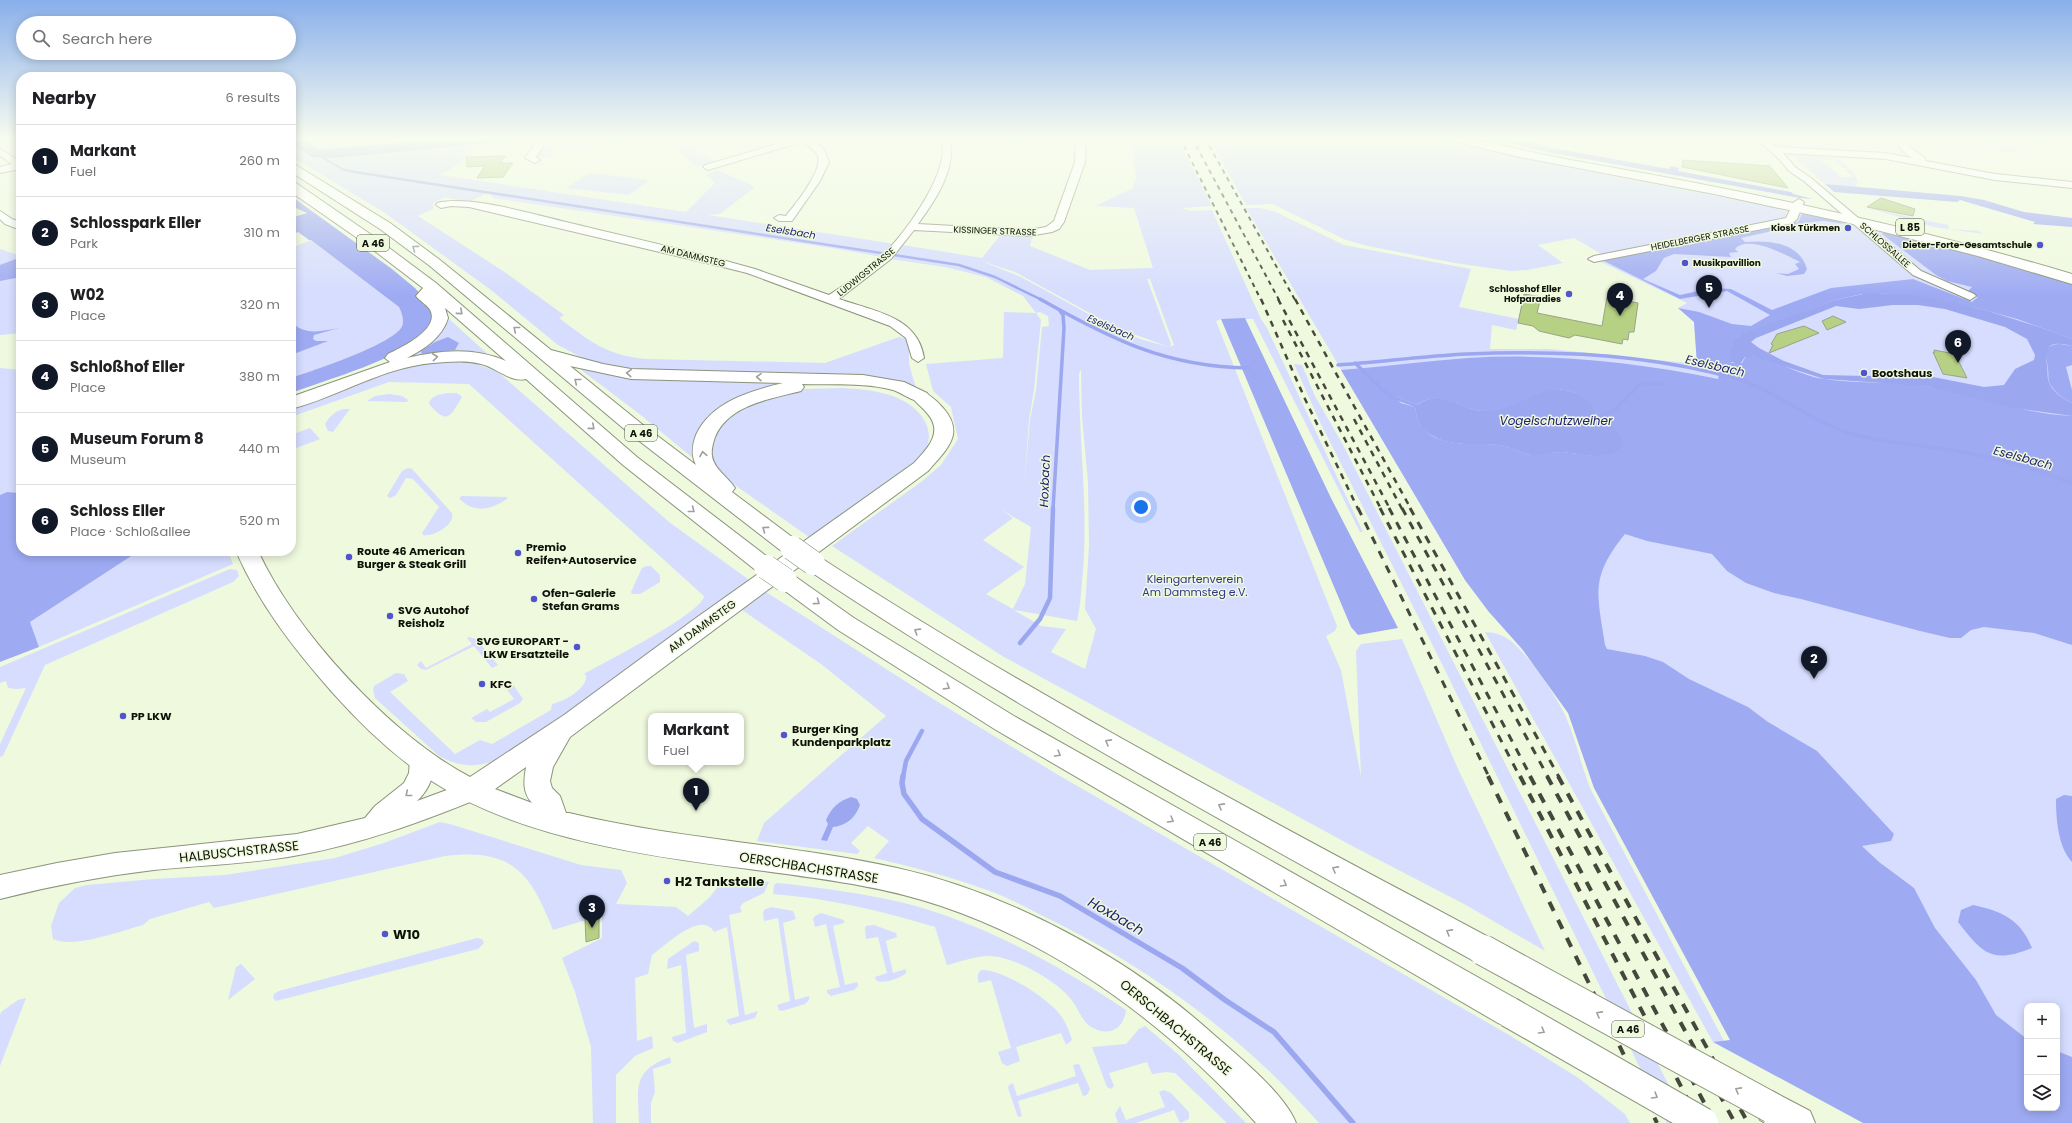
<!DOCTYPE html>
<meta charset="utf-8">
<style>
body{margin:0;font-family:Poppins,sans-serif;background:#f2f2f2;color:#202124}
.controls{position:absolute;right:12px;bottom:12px;display:grid;overflow:hidden;border-radius:8px;box-shadow:0 2px 10px #0003}
.controls button{width:36px;height:36px;display:grid;place-items:center;padding:0;border:0;border-bottom:1px solid #e0e0e0;background:#fff;color:#202124;font:20px sans-serif}
.you{position:absolute;left:1141px;top:507px;width:14px;height:14px;margin:-10px;border:3px solid #fff;border-radius:50%;background:#1a73e8;box-shadow:0 0 0 6px #1a73e833}
.badge{display:grid;place-items:center;width:26px;height:26px;border-radius:50%;background:#111827;color:#fff;font-size:13px;font-weight:700}
.pin{position:absolute;translate:-50% -33px;filter:drop-shadow(0 1px 2px #0008)}
.pin::after{content:'';position:absolute;top:21px;width:14px;height:12px;background:inherit;clip-path:polygon(0 0,100% 0,50% 100%)}
.popup{position:absolute;left:648px;top:713px;width:96px;height:52px;box-sizing:border-box;display:grid;place-content:center;border-radius:8px;background:#fff;filter:drop-shadow(0 1px 3px #0005);font-size:13px;white-space:nowrap;color:#757577}
.popup b{font-size:15px;color:#202124}
.popup::after{content:'';position:absolute;left:50%;top:100%;margin-left:-8px;border:8px solid transparent;border-top-color:#fff}
.list{margin:0;padding:0;list-style:none}
h2{display:flex;justify-content:space-between;align-items:center;height:52px;margin:0;padding:0 16px;font-size:17px}
h2 small{font-size:13px;font-weight:400;color:#757577}
.list li{display:grid;grid-template-columns:26px 1fr auto;gap:12px;align-items:center;box-sizing:border-box;height:72px;padding:0 16px;border-top:1px solid #e0e0e0}
.list b{display:block;font-size:15px;white-space:nowrap}
.list p{margin:0;font-size:13px;white-space:nowrap;color:#757577}
.list em{font-size:13px;font-style:normal;color:#757577}
.icon{flex:none;width:22px;height:22px;fill:none;stroke:currentColor;stroke-width:2;stroke-linecap:round;stroke-linejoin:round}
.map{position:relative;flex:none;width:2072px;height:1123px;overflow:hidden}
.search{position:absolute;background:#fff;box-shadow:0 2px 10px #0003;left:16px;top:16px;width:280px;height:44px;display:flex;align-items:center;gap:10px;box-sizing:border-box;padding:0 14px;border-radius:22px;color:#757577;font-size:15px}
.panel{position:absolute;background:#fff;box-shadow:0 2px 10px #0003;left:16px;top:72px;width:280px;height:484px;border-radius:16px}
.map>svg:first-child{display:block}
.green{fill:#d6ddfe;fill-rule:evenodd}
.forest{fill:#9eabf3;fill-rule:evenodd}
.water{fill:#9ba7ef;fill-rule:evenodd}
.lines{fill:none;stroke-linecap:round;stroke-linejoin:round}
.stream-far3{stroke:#9ba7ef;stroke-width:2.5}
.stream-far2{stroke:#9ba7ef;stroke-width:3.5}
.stream-far1{stroke:#9ba7ef;stroke-width:4.5}
.stream{stroke:#9ba7ef;stroke-width:5.5}
.river{fill:#9ba7ef;fill-rule:evenodd}
.building{fill:#b7d184;stroke:#9aa38a}
.minor-casing{stroke:#8b947b;stroke-width:2}
.tertiary-casing{stroke:#8b947b;stroke-width:2}
.secondary-casing{stroke:#8b947b;stroke-width:2}
.primary-casing{stroke:#8b947b;stroke-width:2}
.motorway-casing{stroke:#8b947b;stroke-width:2}
.minor{fill:#fff;fill-rule:evenodd}
.tertiary{fill:#fff;fill-rule:evenodd}
.secondary{fill:#fff;fill-rule:evenodd}
.primary{fill:#fff;fill-rule:evenodd}
.motorway{fill:#fff;fill-rule:evenodd}
.rail-far3{stroke:#44483b;stroke-width:2;stroke-dasharray:4.5 4.5;stroke-linecap:butt}
.rail-far2{stroke:#44483b;stroke-width:2.5;stroke-dasharray:6 6;stroke-linecap:butt}
.rail-far1{stroke:#44483b;stroke-width:3;stroke-dasharray:8 8;stroke-linecap:butt}
.rail{stroke:#44483b;stroke-width:4;stroke-dasharray:10 10;stroke-linecap:butt}
.motorway-bridge-far1-casing{stroke:#8b947b;stroke-width:25;stroke-linecap:butt}
.motorway-bridge-casing{stroke:#8b947b;stroke-width:32;stroke-linecap:butt}
.motorway-bridge-far1{stroke:#fff;stroke-width:24}
.motorway-bridge{stroke:#fff;stroke-width:30}
.oneway{stroke:#9fa09d}
.poi-dot{fill:#5055cc;stroke:#eff9de;stroke-width:1.5}
.labels{text-anchor:middle;stroke-width:3;stroke-linejoin:round;paint-order:stroke}
.far-poi-label{font-size:9px;font-weight:bold;fill:#0f1209;stroke:#eff9de;text-anchor:end}
.far-street-label{font-size:9px;fill:#0f1209;stroke:#eff9de}
.shield{fill:#eff9de;stroke:#525749;stroke-width:1}
.shield-label{font-size:10px;font-weight:bold;fill:#0f1209}
.far-water-label{font-size:10px;font-style:italic;fill:#222072;stroke:#eff9de}
.poi-label{font-size:11px;font-weight:bold;fill:#0f1209;stroke:#eff9de;text-anchor:start}
.park-label{font-size:11px;fill:#323688;stroke:#eff9de}
.street-label{font-size:11px;fill:#0f1209;stroke:#eff9de}
.water-label{font-size:12px;font-style:italic;fill:#222072;stroke:#eff9de}
.near-street-label{font-size:13px;fill:#0f1209;stroke:#eff9de}
.near-poi-label{font-size:13px;font-weight:bold;fill:#0f1209;stroke:#eff9de;text-anchor:start}
.near-water-label{font-size:14px;font-style:italic;fill:#222072;stroke:#eff9de}
</style>
<div class="map">
<svg width="2072" height="1123" viewBox="0 0 2072 1123">
<rect width="100%" height="100%" fill="#eff9de"/>
<!-- green -->
<path class="green" d="M295,138h234l-55,7 -15,19 -19,11 246,37 29,-29 -9,-8 12,-5 37,17 -35,27 -12,1 187,29 -13,13 -50,-9 -339,-50 -3,-7 -134,-20 -16,-5z
M547,138h175l-29,10 22,13 -18,6 -26,-23 -115,4 -7,10 -13,-1z
M1131,138h46l35,68 -30,2 8,3 22,-1 49,109 6,9 96,204h-3l-107,-213h-32l-5,2 121,305 -2,5 -9,5 15,34 20,107 -5,-126 5,-7 41,-5 56,130 87,182 -81,-47 -108,-56 -352,-191 -172,-111 89,-64 20,-17 17,-26 -7,-32 -18,-16 -7,-27 77,-6 1,-46 32,1 -13,-17 -37,-19 -41,-10 -56,-8 14,-14 79,13 20,-25 31,2 -3,11 60,24 63,-2 -19,-60 -38,-2 37,-18 3,-11zM981,261l34,11 102,56 52,19 -29,-8 -26,-11 -93,-51zM1147,279h3l24,66 -4,2 1,-3zM1040,312l8,4 1,10 -7,1 -6,63 -6,30 -6,67 5,-67 5,-30 7,-70 -5,-7zM1081,369l1,48 6,65 1,63 -4,64 11,20 -11,40 -34,-17 15,-23 -25,-3 -27,-16 63,11c4,-16 4,-33 6,-49 5,-66 -4,-132 -4,-198zM1000,509l31,18 -6,57 -12,25 -27,-15 38,-27 -41,-27 30,-22z
M1209,138h232l79,20 258,50 9,4 -1,5 -5,2 -123,23 -2,4 -53,9 -29,-17 -36,7 25,18 -36,7 -16,1 -56,-8 -87,-17 -22,-6 -73,-36 -27,1z
M1772,138h23l13,5 9,-1 -8,-3 5,-1 19,12 -50,-3z
M1924,138h53l31,11 7,-2 -15,-5 4,-1 19,6 -10,6 -30,-5 -10,-3 -18,1 2,2 -7,1z
M291,139l47,30 150,23 -19,10 -24,-5 -11,5 -1,7 -15,7 85,55 61,44 -5,3c31,23 46,37 87,41l179,4 74,-26 10,2v25l7,24 -32,-8 -244,-8 -52,-11 -30,-16 -67,-55 -106,-77 -94,-57z
M1790,154h31l3,3 15,3 10,8h-6l-9,-8h-13l20,17h12l-9,-8 7,1 7,10 -2,6 2,2 -33,-4z
M589,173l60,7 -20,15 -62,-7z
M1246,208h14l16,4 68,33 127,24 -12,38 60,12 -3,11 -24,-5 -2,24h60l147,15 -3,-42 -16,-14 9,-5 -88,-42 196,-40 6,-7 6,-1 82,19 183,51v840h-112l-430,-481 -41,-30 -24,-32zM2027,1006h30v102h-30z
M1868,208l80,17 1,4 29,2 6,3 -50,-7z
M311,240l88,67c3,6 6,15 2,21 -14,18 -87,42 -110,50v-130z
M0,249l21,7v77l-21,2z
M447,317l44,40 -51,-3 -59,12 14,-6z
M429,361l42,1 27,10 171,150 83,60 -238,170c-25,14 -48,19 -75,4l-64,-58 -2,-8 1,-4 22,-13 8,1 4,7 -18,11 65,62 25,-14 12,4 59,-34 1,-6c11,-2 36,-15 34,-29l-2,-1c19,-11 119,-61 120,-78l-235,-212 -80,-2 -98,35v-10l94,-35z
M1294,364l8,1 13,31 28,49 345,678h-21l-229,-467 -118,-234z
M583,367l47,8 220,7 42,5 -2,2c-56,-11 -124,-12 -171,25 -15,11 -24,25 -22,44l-3,1 -52,-43 -62,-47z
M0,368l21,2v123l-14,-1 -7,3z
M843,388c15,1 29,2 43,6 21,5 48,24 42,49 -3,9 -10,16 -16,23l-103,71 -77,-54 -15,-13 -8,-15 9,-29 25,-20 37,-13 23,-4z
M457,393l5,4c-13,22 -15,27 -33,7 2,-11 19,-11 28,-11z
M389,394l13,2 6,4 -1,2 -40,-1 8,-5z
M344,409h6l-17,23 -5,-1 -3,-7c5,-8 10,-13 19,-15z
M310,428l10,11 -29,11v-15z
M408,468l4,1 40,44c3,12 -18,24 -29,22l-1,-2 17,-26 -26,-28 -7,-1 -10,17 -6,3 -3,-2 15,-25z
M462,496l45,1v2c-16,11 -34,15 -48,-1z
M139,551h89l5,13 -194,83 -9,-25z
M646,566h5l9,9v7l-20,12h-8l-1,-2 11,-24z
M230,569l7,1 2,6 -6,6 -188,83 -42,91 -3,1v-13l26,-56 -10,1 -8,-1 -2,-7 -6,2v-16z
M766,592l167,107 127,77 449,259 68,42 48,37 5,9h-311c-77,-88 -175,-159 -280,-209 -16,-8 -32,-17 -49,-23 -38,-14 -77,-24 -116,-33l15,-17 -21,-15 -17,17 9,8 -3,3 -100,-13 7,-18 122,-107 -65,-52 -79,-54z
M1485,632c9,0 18,3 26,9 17,14 44,53 54,74 11,24 16,51 26,75l133,251 -11,1z
M469,637l7,2 22,26 -6,3 -18,-22 -48,24 -5,-1 -4,-4 4,-4 5,7 46,-24 -5,-6z
M512,683l11,16 -3,4 -34,19h-10l-5,-4 16,-9 3,3 24,-13 -9,-12z
M440,822l10,2 131,41 40,5 6,13 -11,21 60,3 12,9 21,-18 16,-20 44,4 -5,11 -21,10 -3,4 2,5 -13,3 16,100 13,-4 -3,7 -25,7 -4,-5 13,-4 -12,-89 -13,5c-12,-22 -48,13 -62,23l-4,19 -13,4 2,63 15,-5 1,12 -18,8 -19,19v48h-23l-2,-76 -16,-55 -13,-34 40,-20v-23l-49,15c-23,-58 -41,-82 -108,-74l-231,52 -5,-6 -59,17 -7,6c-22,6 -70,24 -90,14l-2,-13 8,-23 16,-15 12,-3 67,-6 71,-4 110,-17 49,-15z
M777,883c41,4 82,10 123,19 79,19 159,63 226,108 -2,18 -16,27 -33,18 -12,-6 -15,-22 -24,-31 -14,-17 -58,-42 -81,-41 -13,0 -28,6 -41,9l-12,-38c-52,-16 -108,-29 -162,-33l1,-9z
M771,907l22,4 3,8 -13,4 12,77 14,-4v4l-4,4 -23,7 -3,-1 -2,-5 13,-4 -12,-83 -14,3 -1,-8 1,-3z
M821,913l23,7v3l-11,3 12,59 12,-3 1,4 -4,4 -23,6 -4,-3v-3l13,-3 -14,-63 -11,3 -2,-8 2,-3z
M874,925l22,8 1,4 -11,4 7,32 13,-4v4c-5,5 -24,12 -30,7l-1,-3 12,-4 -9,-36 -12,2 -1,-11 1,-2z
M477,938l5,1 2,4 -6,6 -202,52 -3,-3 1,-4 5,-3z
M694,941l5,2v8l-13,4 8,73 13,-4v8l-29,11 -5,-2 -1,-4 14,-4 -5,-68 -14,4 1,-10z
M241,964l14,15 -27,21 8,-33z
M981,970c21,-1 63,26 77,42 7,8 11,18 14,28l-6,5 -5,-12 -45,14 4,14 -13,5 -5,-3 -4,-11 13,-4 -20,-68 -12,3c-2,-5 -2,-8 2,-13z
M26,998l-26,68v-51l1,-3 17,-12z
M1145,1026l34,29 67,68h-19l-52,-50 -9,-1 -14,2 -5,-12 -38,11 5,13 -3,3 -4,-2 -15,-40 34,-3 13,-15z
M670,1057l1,6 -18,6 2,23 -4,11v20h-12c-1,-36 -7,-52 31,-66z
M1079,1064l11,25 -3,6 -4,1 -5,-13 -60,18 4,15 -4,1 -10,-29 1,-3 4,-2 4,13 59,-20 -3,-11z
M1164,1090l7,3 16,17 2,2v7l-9,4 -6,-13 -38,13h-18l-3,-9 5,-8 6,14 39,-13 -6,-15z"/>
<!-- forest -->
<path class="forest" d="M1487,138h30l35,10 117,21 2,-3 8,2 -1,3 113,21 2,2 20,5 -13,-1 -253,-46z
M1825,184l136,12 23,4 40,12 48,6v9l-39,-3 2,-2 -75,-22 -3,2 -123,-10z
M291,196l101,73 23,19 22,25c-3,6 -5,15 -10,19 -27,27 -98,47 -136,61v-15c23,-8 97,-32 110,-50 4,-6 1,-15 -2,-21l-88,-67h-2l-11,-8 -7,3v-17l16,-5 -11,-5 -5,1z
M1802,214l31,5 12,5 -21,-3 -12,1 -71,16 4,4c24,-2 54,0 62,27l-3,5 -17,2 -11,-3 12,1 11,-5 -4,-5 5,-2c-14,-7 -52,-28 -65,-13l3,3 -9,1 2,4 -57,-3 -10,4 -8,13 -13,8 37,16 32,-7 19,1 41,21 59,-22 82,-9 59,23 6,-5 -11,-5 5,-5 -25,-6 -11,-6 -54,-41 3,-2 43,9 144,42v56l-55,-20 -41,-11 -65,-12 -28,-3 -21,1 -27,6 -96,36 -7,11 -1,16h11l4,-7c18,-2 51,18 72,22 36,7 73,2 109,8 49,8 94,28 145,30v229l-38,-12 -50,-6 -13,3 -10,8h-11l-30,-7 -119,-32 -27,-6 -28,-10 -19,-12 -15,-17 -65,-13 -22,-7c-35,43 -28,59 -20,111l2,4 38,7 18,6 26,17 59,28 20,15 49,29 77,83 -3,7 -29,5 17,16 35,26 21,40 41,52 20,35 31,24v69h30v-57l15,6v66h-209l-150,-81 17,-2 -136,-252 -26,-75 -46,-64 -33,-37 -24,-32 -124,-210c42,-3 84,-9 127,-12 83,-5 168,4 250,21l2,-10 -23,-5 -3,-42 -16,-14 21,4 33,12 19,2 19,-11 -43,-24 -47,8 -78,-39 196,-38zM1556,389c13,0 40,9 39,24 13,6 27,21 28,35 -18,14 -42,5 -62,4 -10,0 -22,3 -30,3 -11,-2 -21,-9 -32,-10 -21,-3 -42,2 -63,-7 -14,-7 -19,-16 -21,-31l-14,-4 -9,-8 25,10c19,-16 44,4 65,6 27,2 48,-16 74,-22z
M21,257v20l-21,4v-16z
M1245,318l86,180 67,130 -40,7 -7,-8 -130,-308z
M291,322c15,14 30,9 48,6l-25,7 -1,4 3,2h12l-37,14z
M448,337l11,6 -4,7 -33,4 -1,-3 14,-9z
M2060,344l12,2v19l-6,2 6,23v13c-8,-4 -15,-8 -20,-16 -5,-6 -3,-11 -4,-18 -2,-14 -7,-24 12,-25z
M7,492l14,1v23l-2,1 2,1v33h118l-109,71 9,25 -39,15v-167z
M2064,795l8,1v66c-14,-15 -16,-43 -16,-63z
M1973,905c29,6 48,15 59,43 -40,16 -49,6 -74,-26l3,-12z"/>
<!-- water -->
<path class="water" d="M1868,293c67,-2 141,23 204,46v7c-22,-6 -28,-1 -25,20 1,5 0,9 1,13 2,11 14,20 24,24v13l-58,-8 -87,-22 -103,-7 -72,-23 -7,1 -5,7 -9,-2c-2,-8 1,-22 11,-28l93,-34zM1893,305h25l27,4 60,18 22,12 8,16 -1,5 -19,9 -11,16 -20,2 -56,-11 -17,-2 -44,2 -44,-1 -39,-14 -25,-13 -8,-6 5,-4 80,-32 23,3z
M1556,389c13,0 41,9 39,24 11,5 30,22 28,35 -18,15 -42,5 -62,4 -9,0 -23,4 -30,3 -11,-2 -21,-9 -32,-10 -22,-3 -45,3 -66,-9 -12,-6 -16,-15 -18,-29l-27,-10 4,-2 25,10c21,-17 43,4 66,6 27,1 47,-18 73,-22z
M851,797l6,2 3,6c-4,12 -14,21 -27,22l-6,14 -6,-1 7,-16 -2,-4c5,-12 13,-19 25,-23z"/>
<g class="lines">
<!-- stream-far3 -->
<path class="stream-far3" d="M317,154l25,15 13,3 604,93 36,12 47,23"/>
<!-- stream-far2 -->
<path class="stream-far2" d="M1040,299c71,40 126,68 209,69
M1355,363l29,28 11,7
M1338,365c43,-3 86,-9 129,-11 88,-4 181,0 267,24 42,12 75,43 116,55 33,10 68,12 101,17 42,7 82,18 121,33
M1596,418l20,-9 24,-25 24,-1
M1053,509l11,-181 -1,-13 -3,-4"/>
<!-- stream-far1 -->
<path class="stream-far1" d="M1020,643l20,-24 10,-21 3,-90
M903,777l3,-16 16,-30"/>
<!-- stream -->
<path class="stream" d="M903,776l-1,7 2,11 18,25 73,53 65,24 122,72 43,32 49,32 79,91"/>
<!-- river -->
<path class="river" d="M291,138h12l17,12 129,-12h61l-2,3 -5,1 -171,16 -20,-1 -21,-14z
M603,138h15l-2,3h-11z"/>
</g>
<!-- building -->
<path class="building" d="M506,156l-6,7h13l-10,14 -26,1 8,-12 -18,1 -1,-10z
M1683,160l87,6 18,22 -106,-21z
M1881,198l34,11 -2,7 -46,-9z
M1524,294l17,3 -4,16 65,13 5,-29 31,6 -4,29h-5l-1,8 -5,-1 -1,5 -47,-9 -6,3 -30,-7 -6,-5 -15,-3z
M1833,316l13,6 -19,8 -5,-9z
M1804,326l15,7 -50,20 4,-8 -2,-1 6,-10z
M1934,350l21,4 12,24 -24,-4 -10,-22h2z
M599,915v23l-13,4 -1,-23z"/>
<g class="lines">
<defs>
<path id="minor" d="M539,138h9l-12,19 4,3 -5,3 -10,-5z
M797,138h14l-1,2 13,8 6,14 -9,19 -28,40h-13l-5,-3 5,-3 7,1 2,-3c9,-10 35,-44 30,-57 -2,-6 -10,-10 -16,-14l-91,27 -3,1 -5,-3 2,-2z
M939,138h10c9,29 -14,63 -31,86l111,6 17,-3 8,-6 21,-59 1,-24h10l-1,24 -21,60 -5,7 -7,3 -23,4 -115,-6 -23,29 -52,40c34,12 79,17 85,59l-6,4 -6,-4 -6,-20 -16,-12 -143,-53 -28,-7 -250,-59 -18,-1 -10,2 -5,-3 1,-2c33,-8 95,11 129,19 53,13 107,25 160,39l29,8 74,26c18,-12 38,-24 54,-40 22,-22 59,-73 60,-105 0,-4 -2,-8 -4,-12z
M1756,138h10l10,9 110,6 26,5c-8,-5 -14,-10 -16,-20h10l3,9 16,11 1,3 69,13 77,8v6l-77,-8 -109,-21 -103,-6 12,14 16,11 110,93 53,23 2,2 -6,4 -57,-25 -108,-93 -16,-11 -10,-12z
M0,149l21,13v7l-21,4v-6l12,-3 -12,-8z
M1799,199l5,3 -7,17 -4,4 -199,39 -6,-3 6,-3 192,-38 8,-16z
M0,211l12,8 9,3v8l-16,-6 -5,-5z"/>
<path id="tertiary" d="M422,751l9,2c8,16 -2,37 -14,48l54,-20 9,3 3,7 -3,7c-59,24 -119,46 -181,57 -48,9 -97,10 -145,15 -52,6 -103,16 -154,29v-24l57,-12 58,-10 182,-19 68,-16 10,-12 29,-23 5,-10 1,-13 3,-7z"/>
<path id="secondary" d="M921,392c9,2 16,9 22,16 23,26 3,42 -15,63l-358,266 -17,30 -3,14 2,7 8,8 6,17h3c108,26 219,31 328,55 112,25 231,89 316,166 25,22 71,59 83,89h-40c-87,-96 -191,-175 -315,-217 -61,-21 -128,-28 -192,-37 -97,-12 -221,-30 -306,-81 -42,-25 -78,-59 -111,-96 -38,-43 -73,-88 -96,-141h22c38,82 133,184 212,226l94,-62 132,-97 218,-155c14,-15 30,-31 13,-50 -5,-6 -11,-10 -15,-16l3,-4zM526,767c-2,13 -4,25 6,36l-37,-14z"/>
<path id="primary" d="M1450,138c24,0 46,6 69,11 28,7 57,12 85,17 158,28 314,62 468,108v10l-94,-28 -129,-33 -135,-29 -194,-37 -68,-16z"/>
<path id="motorway" d="M291,162l99,61 50,37 111,90 52,14 28,5 232,6 41,7 23,11 3,4 -3,4c-13,3 -22,-7 -34,-11 -29,-8 -62,-5 -91,-6l2,3 -3,4c-30,8 -72,13 -86,46 -2,6 -4,13 -3,19 2,13 16,21 23,32l-3,4 68,51 3,5 -3,5 -8,2 -8,-2 -155,-120 -199,-167 -50,-37 -89,-57zM570,366l61,13 152,4c-33,8 -72,19 -87,52 -4,11 -5,20 0,30l-53,-40z
M291,182l5,1 77,53 63,47 201,174 137,105 3,5 -3,5 -8,2 -8,-2 -135,-107 -97,-86c-15,4 -31,-12 -45,-15 -16,-4 -32,-2 -48,-1 -50,4 -95,34 -142,46v-12l99,-35 -5,-4 3,-4c13,-6 50,-24 43,-42 -2,-7 -11,-10 -15,-16l7,-8 -60,-46 -72,-50zM445,308l61,53c-32,-14 -66,-11 -99,-3 17,-9 35,-20 41,-40z
M813,556l8,2c216,141 446,260 673,382l4,10 -4,10 -11,4 -11,-4c-225,-126 -453,-248 -667,-392l-3,-5 3,-5z
M785,573l8,2 61,43 160,98 506,285 5,11 -5,11 -11,4 -11,-4 -502,-293 -158,-100 -61,-45 -3,-5 3,-5z
M1772,1091l38,20 5,12h-50l-5,-3 -5,-12 5,-12z"/>
</defs>
<!-- minor casing -->
<use href="#minor" class="minor-casing"/>
<!-- tertiary casing -->
<use href="#tertiary" class="tertiary-casing"/>
<!-- secondary casing -->
<use href="#secondary" class="secondary-casing"/>
<!-- primary casing -->
<use href="#primary" class="primary-casing"/>
<!-- motorway casing -->
<use href="#motorway" class="motorway-casing"/>
<!-- minor -->
<use href="#minor" class="minor"/>
<!-- tertiary -->
<use href="#tertiary" class="tertiary"/>
<!-- secondary -->
<use href="#secondary" class="secondary"/>
<!-- primary -->
<use href="#primary" class="primary"/>
<!-- motorway -->
<use href="#motorway" class="motorway"/>
<!-- rail-far3 -->
<path class="rail-far3" d="M1180,138l81,162
M1192,138l87,162
M1205,138l90,162"/>
<!-- rail-far2 -->
<path class="rail-far2" d="M1261,299l44,100 53,110
M1278,299l112,210
M1295,299l116,210
M1283,320l98,189
M1354,419l48,90"/>
<!-- rail-far1 -->
<path class="rail-far1" d="M1358,508l131,269
M1380,508l140,269
M1389,508l142,269
M1402,508l146,269
M1410,508l149,269"/>
<!-- rail -->
<path class="rail" d="M1488,776l169,347
M1520,776l180,347
M1530,776l185,347
M1547,776l188,347
M1558,776l190,347"/>
<defs>
<path id="motorway-bridge-far1" d="M792,548l21,15
M766,567l19,13"/>
<path id="motorway-bridge" d="M1483,950l289,158
M1509,1012l194,111"/>
</defs>
<!-- motorway-bridge-far1 casing -->
<use href="#motorway-bridge-far1" class="motorway-bridge-far1-casing"/>
<!-- motorway-bridge casing -->
<use href="#motorway-bridge" class="motorway-bridge-casing"/>
<!-- motorway-bridge-far1 -->
<use href="#motorway-bridge-far1" class="motorway-bridge-far1"/>
<!-- motorway-bridge -->
<use href="#motorway-bridge" class="motorway-bridge"/>
</g>
<!-- one-way arrows -->
<defs><path id="oneway-chevron" d="M-2-3.5L2.5 0L-2 3.5" fill="none" stroke-width="1.6" stroke-linecap="round" stroke-linejoin="round"/></defs>
<g class="oneway">
<use href="#oneway-chevron" transform="translate(415 248) rotate(-144)"/>
<use href="#oneway-chevron" transform="translate(460 312) rotate(41)"/>
<use href="#oneway-chevron" transform="translate(516 329) rotate(-141)"/>
<use href="#oneway-chevron" transform="translate(435 357) rotate(-6)"/>
<use href="#oneway-chevron" transform="translate(629 373) rotate(-176)"/>
<use href="#oneway-chevron" transform="translate(759 377) rotate(-179)"/>
<use href="#oneway-chevron" transform="translate(577 381) rotate(-141)"/>
<use href="#oneway-chevron" transform="translate(592 427) rotate(41)"/>
<use href="#oneway-chevron" transform="translate(703 454) rotate(-100)"/>
<use href="#oneway-chevron" transform="translate(692 510) rotate(38)"/>
<use href="#oneway-chevron" transform="translate(765 529) rotate(-144)"/>
<use href="#oneway-chevron" transform="translate(817 602) rotate(36)"/>
<use href="#oneway-chevron" transform="translate(917 631) rotate(-148)"/>
<use href="#oneway-chevron" transform="translate(947 687) rotate(32)"/>
<use href="#oneway-chevron" transform="translate(1108 742) rotate(-151)"/>
<use href="#oneway-chevron" transform="translate(1058 754) rotate(30)"/>
<use href="#oneway-chevron" transform="translate(408 794) rotate(141)"/>
<use href="#oneway-chevron" transform="translate(1221 806) rotate(-151)"/>
<use href="#oneway-chevron" transform="translate(1171 820) rotate(30)"/>
<use href="#oneway-chevron" transform="translate(1335 869) rotate(-151)"/>
<use href="#oneway-chevron" transform="translate(1284 884) rotate(30)"/>
<use href="#oneway-chevron" transform="translate(1449 932) rotate(-151)"/>
<use href="#oneway-chevron" transform="translate(1599 1014) rotate(-151)"/>
<use href="#oneway-chevron" transform="translate(1542 1031) rotate(30)"/>
<use href="#oneway-chevron" transform="translate(1738 1090) rotate(-151)"/>
<use href="#oneway-chevron" transform="translate(1655 1096) rotate(30)"/>
</g>
<!-- sky -->
<linearGradient id="sky" x2="0" y2="1"><stop stop-color="#89afeb"/><stop offset="0.47" stop-color="#f8fcf0"/><stop offset="1" stop-color="#f8fcf0" stop-opacity="0"/></linearGradient>
<rect width="2072" height="295" fill="url(#sky)"/>
<!-- markers -->
<g class="poi-dot">
<circle cx="1848" cy="228" r="4"/>
<circle cx="2040" cy="245" r="4"/>
<circle cx="1685" cy="263" r="4"/>
<circle cx="1569" cy="294" r="4"/>
<circle cx="1864" cy="373" r="4"/>
<circle cx="518" cy="553" r="4"/>
<circle cx="349" cy="557" r="4"/>
<circle cx="534" cy="599" r="4"/>
<circle cx="390" cy="616" r="4"/>
<circle cx="577" cy="647" r="4"/>
<circle cx="482" cy="684" r="4"/>
<circle cx="123" cy="716" r="4"/>
<circle cx="784" cy="735" r="4"/>
<circle cx="667" cy="881" r="4"/>
<circle cx="385" cy="934" r="4"/>
</g>
<g class="labels">
<!-- far-poi labels -->
<g class="far-poi-label">
<text x="1840" y="231">Kiosk Türkmen</text>
<text x="2032" y="248">Dieter-Forte-Gesamtschule</text>
<text x="1693" y="266" text-anchor="start">Musikpavillion</text>
<text x="1561" y="292">Schlosshof Eller<tspan x="1561" dy="10">Hofparadies</tspan></text>
</g>
<!-- far-street labels -->
<g class="far-street-label">
<text transform="translate(995 231) rotate(2)" y="3">KISSINGER STRASSE</text>
<text transform="translate(1700 238) rotate(-11)" y="3">HEIDELBERGER STRASSE</text>
<text transform="translate(1885 245) rotate(41)" y="3">SCHLOSSALLEE</text>
<text transform="translate(693 256) rotate(14)" y="3">AM DAMMSTEG</text>
<text transform="translate(866 272) rotate(-39)" y="3">LUDWIGSTRASSE</text>
</g>
<!-- shield labels -->
<g class="shield">
<rect x="1896" y="219" width="28" height="16" rx="3"/>
<rect x="357" y="235" width="32" height="16" rx="3"/>
<rect x="625" y="425" width="32" height="16" rx="3"/>
<rect x="1194" y="834" width="32" height="16" rx="3"/>
<rect x="1612" y="1021" width="32" height="16" rx="3"/>
</g>
<g class="shield-label">
<text x="1910" y="231">L 85</text>
<text x="373" y="247">A 46</text>
<text x="641" y="437">A 46</text>
<text x="1210" y="846">A 46</text>
<text x="1628" y="1033">A 46</text>
</g>
<!-- far-water labels -->
<g class="far-water-label">
<text transform="translate(791 231) rotate(9)" y="4">Eselsbach</text>
<text transform="translate(1111 327) rotate(24)" y="4">Eselsbach</text>
</g>
<!-- poi labels -->
<g class="poi-label">
<text x="1872" y="377">Bootshaus</text>
<text x="526" y="551">Premio<tspan x="526" dy="13">Reifen+Autoservice</tspan></text>
<text x="357" y="555">Route 46 American<tspan x="357" dy="13">Burger &amp; Steak Grill</tspan></text>
<text x="542" y="597">Ofen-Galerie<tspan x="542" dy="13">Stefan Grams</tspan></text>
<text x="398" y="614">SVG Autohof<tspan x="398" dy="13">Reisholz</tspan></text>
<text x="569" y="645" text-anchor="end">SVG EUROPART -<tspan x="569" dy="13">LKW Ersatzteile</tspan></text>
<text x="490" y="688">KFC</text>
<text x="131" y="720">PP LKW</text>
<text x="792" y="733">Burger King<tspan x="792" dy="13">Kundenparkplatz</tspan></text>
</g>
<!-- park labels -->
<g class="park-label">
<text x="1195" y="583">Kleingartenverein<tspan x="1195" dy="13">Am Dammsteg e.V.</tspan></text>
</g>
<!-- street labels -->
<g class="street-label">
<text transform="translate(702 626) rotate(-36)" y="4">AM DAMMSTEG</text>
</g>
<!-- water labels -->
<g class="water-label">
<text transform="translate(1715 366) rotate(13)" y="4">Eselsbach</text>
<text x="1556" y="425">Vogelschutzweiher</text>
<text transform="translate(2023 458) rotate(15)" y="4">Eselsbach</text>
<text transform="translate(1045 481) rotate(-88)" y="4">Hoxbach</text>
</g>
<!-- near-street labels -->
<g class="near-street-label">
<text transform="translate(239 851) rotate(-6)" y="5">HALBUSCHSTRASSE</text>
<text transform="translate(809 867) rotate(9)" y="5">OERSCHBACHSTRASSE</text>
<text transform="translate(1176 1027) rotate(40)" y="5">OERSCHBACHSTRASSE</text>
</g>
<!-- near-poi labels -->
<g class="near-poi-label">
<text x="675" y="886">H2 Tankstelle</text>
<text x="393" y="939">W10</text>
</g>
<!-- near-water labels -->
<g class="near-water-label">
<text transform="translate(1116 916) rotate(30)" y="5">Hoxbach</text>
</g>
</g>
</svg>
<div class="controls">
<button>+</button>
<button>−</button>
<button><svg class="icon" aria-label="layers" viewBox="0 0 24 24"><path d="M12 4l9 5-9 5-9-5zM3 14l9 5 9-5"/></svg></button>
</div>
<div class="you"></div>
<div class="pin badge" style="left:696px;top:811px">1</div>
<div class="popup"><b>Markant</b>Fuel</div>
<div class="pin badge" style="left:1814px;top:679px">2</div>
<div class="pin badge" style="left:592px;top:928px">3</div>
<div class="pin badge" style="left:1620px;top:316px">4</div>
<div class="pin badge" style="left:1709px;top:308px">5</div>
<div class="pin badge" style="left:1958px;top:363px">6</div>
<div class="search"><svg class="icon" aria-label="search" viewBox="0 0 24 24"><circle cx="10" cy="10" r="6"/><path d="M15 15l6 6"/></svg>Search here</div>
<section class="panel">
<h2>Nearby<small>6 results</small></h2>
<ul class="list">
<li><span class="badge">1</span><div><b>Markant</b><p>Fuel</p></div><em>260 m</em></li>
<li><span class="badge">2</span><div><b>Schlosspark Eller</b><p>Park</p></div><em>310 m</em></li>
<li><span class="badge">3</span><div><b>W02</b><p>Place</p></div><em>320 m</em></li>
<li><span class="badge">4</span><div><b>Schloßhof Eller</b><p>Place</p></div><em>380 m</em></li>
<li><span class="badge">5</span><div><b>Museum Forum 8</b><p>Museum</p></div><em>440 m</em></li>
<li><span class="badge">6</span><div><b>Schloss Eller</b><p>Place · Schloßallee</p></div><em>520 m</em></li>
</ul>
</section>
</div>
